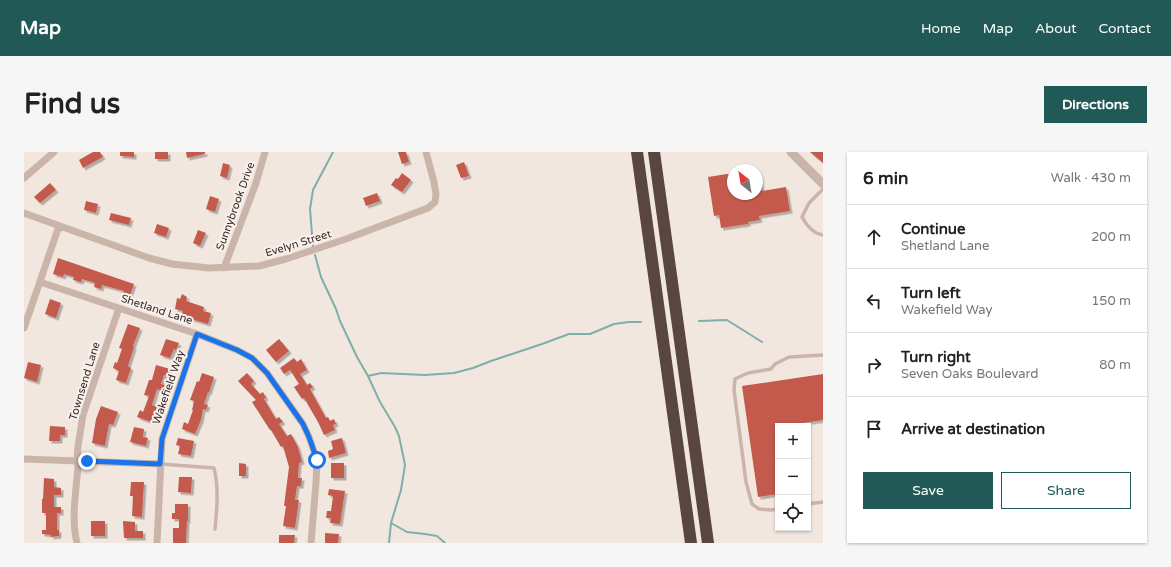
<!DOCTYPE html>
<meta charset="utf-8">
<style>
body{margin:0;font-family:"Varela Round",sans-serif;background:#f6f6f6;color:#222}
.controls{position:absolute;right:12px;bottom:12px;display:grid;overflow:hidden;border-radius:0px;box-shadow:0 1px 3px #0004}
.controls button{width:36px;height:36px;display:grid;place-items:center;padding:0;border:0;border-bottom:1px solid #e0e0e0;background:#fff;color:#222;font:20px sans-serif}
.compass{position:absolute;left:703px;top:12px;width:36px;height:36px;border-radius:50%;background:#fff;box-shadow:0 1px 3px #0004;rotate:329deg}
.stop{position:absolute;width:12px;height:12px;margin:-9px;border:3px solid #1a73e8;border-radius:50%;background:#fff}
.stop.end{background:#1a73e8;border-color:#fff;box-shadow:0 1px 4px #0008}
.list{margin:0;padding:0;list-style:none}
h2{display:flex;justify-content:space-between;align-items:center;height:52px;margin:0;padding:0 16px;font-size:17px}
h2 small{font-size:13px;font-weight:400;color:#767676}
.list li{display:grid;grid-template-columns:26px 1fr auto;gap:12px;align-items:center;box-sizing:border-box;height:64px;padding:0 16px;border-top:1px solid #e0e0e0}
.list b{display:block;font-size:15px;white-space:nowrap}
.list p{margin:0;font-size:13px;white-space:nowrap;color:#767676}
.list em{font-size:13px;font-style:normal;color:#767676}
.actions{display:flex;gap:8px;padding:12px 16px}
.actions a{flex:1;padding:9px 0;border:1px solid #205956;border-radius:0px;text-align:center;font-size:14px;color:#205956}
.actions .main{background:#205956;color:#fff}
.icon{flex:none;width:22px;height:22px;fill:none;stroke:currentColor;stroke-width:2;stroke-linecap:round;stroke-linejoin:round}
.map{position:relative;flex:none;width:799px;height:391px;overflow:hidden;border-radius:0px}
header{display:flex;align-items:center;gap:24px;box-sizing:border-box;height:56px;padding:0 20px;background:#205956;color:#fff}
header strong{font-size:19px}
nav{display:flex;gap:22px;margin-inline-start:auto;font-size:14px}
.intro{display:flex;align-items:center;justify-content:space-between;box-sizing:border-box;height:96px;padding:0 24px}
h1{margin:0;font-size:28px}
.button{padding:10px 18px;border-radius:0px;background:#205956;color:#fff;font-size:14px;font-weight:700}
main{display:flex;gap:24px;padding:0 24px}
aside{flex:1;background:#fff;border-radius:0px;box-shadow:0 1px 3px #0004}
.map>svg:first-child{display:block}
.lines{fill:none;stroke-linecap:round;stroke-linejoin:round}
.stream{stroke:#7eafab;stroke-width:2}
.building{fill:#c35a4c;filter:url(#shadow)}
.service{stroke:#cbb5ab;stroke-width:3.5}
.minor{stroke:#cbb5ab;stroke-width:7}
.tertiary{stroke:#cbb5ab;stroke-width:9}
.motorway{stroke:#594641;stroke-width:12}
.route{stroke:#1a73e8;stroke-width:5}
.labels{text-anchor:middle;stroke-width:4;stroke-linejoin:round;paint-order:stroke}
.street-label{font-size:11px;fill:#382d2a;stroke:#faf1ec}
</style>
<header>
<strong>Map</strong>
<nav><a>Home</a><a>Map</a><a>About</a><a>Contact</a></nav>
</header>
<div class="intro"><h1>Find us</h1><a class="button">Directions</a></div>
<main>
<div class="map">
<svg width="799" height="391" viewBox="0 0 799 391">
<defs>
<filter id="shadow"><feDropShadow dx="2.5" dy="2.5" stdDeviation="0" flood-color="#0004"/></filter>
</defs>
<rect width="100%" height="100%" fill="#f2e7df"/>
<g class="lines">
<!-- stream -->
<path class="stream" d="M289,95l-3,-38 3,-19 20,-38
M291,103l6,22 15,32 4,12 17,36 11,19 12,26 15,25 4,9 6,29 -4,25 -10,33 -2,20
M675,169l28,-1 35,22
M344,224l13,-3 44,2 29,-2 19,-5 18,-7 51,-17 27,-10h21l24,-10 15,-2h12
M367,371l16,9 18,2 12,2 8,7"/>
</g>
<!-- building -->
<path class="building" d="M69,0h7l3,5 -20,11 -4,-8z
M96,0h14v5l-14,-1z
M131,0h13v7h-13z
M162,0h19v2l-18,4z
M374,0h8l3,10 -7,2z
M786,0h13v11z
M440,10l5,14 -8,2 -5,-13z
M199,11l7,2 -3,13 -7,-2z
M378,21l9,7 -9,12 -11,-7 5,-7 2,1z
M703,22h6v20h24v-18l3,-1 2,16 24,-4 4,24 -31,5 1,4 -12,2v2l-27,4 -2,-13 -5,1 -6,-39z
M26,31l6,7 -16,13 -6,-6z
M353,41l3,8 -14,5 -3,-8z
M186,44l9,3 -4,13 -9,-3z
M62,49l12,3 -2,9 -12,-3z
M87,61l20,5 -2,7 -20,-5z
M133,72l12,4 -3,9 -12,-4z
M174,78l8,3 -6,13 -7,-3z
M34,106l76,26 -5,14 -7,-2 2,-5 -22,-6 -1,4 -7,-2 1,-4 -13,-4 -1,3 -8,-2 1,-3 -10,-3 -1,3 -10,-3z
M158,142l5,3 -1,4 18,6 -1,4 8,2 -3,11 -27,-8 2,-5 -8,-2 2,-11 3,1z
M26,147l11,4 -5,15 -11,-4z
M104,172l12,4 -7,18 1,1 -6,19 3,2 -5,15 -10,-3 3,-9 -6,-3 2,-6 2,1 5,-14 -3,-1z
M142,187l13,4 -3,7 -2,-1 -4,9 -10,-3z
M255,187l10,12 -13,11 -10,-12z
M270,206l3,4 4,-3 6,11 -7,4 7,11 3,-2 3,4 -3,2 16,29 2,-1 2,4 4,-2 2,5 -3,1 2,5 -11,5 -6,-13 -14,-24 -2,1 -8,-12 5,-3 -9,-14 -6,4 -4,-6z
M4,210l13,3 -4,17 -13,-4z
M132,213l14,4 -2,7 -4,-1 -3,9 4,1 -2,6 -6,-2 -5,16 5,2 -6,15 -14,-5 3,-7 3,2 6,-16 -5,-1 5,-15h3z
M178,221l12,4 -5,16 -1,-1 -4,12 4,1 -2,5 -3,-1 -2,11 -6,14 -13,-5 2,-7 4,2 5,-14h-1l2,-9 -4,-1 7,-19 2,1z
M223,221l7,8 -3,3 9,10 3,-2 3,6 -2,1 12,20 3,-2 4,5 -4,2 8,12 4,-2 7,13 4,15 -3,1 -1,15h4l-1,8h-4l-2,14h4l-4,28 -12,-2 3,-20h-2l5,-39 -6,-21 -2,1 -10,-17h-1l-18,-28 4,-2 -18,-19z
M799,222v46l-33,5v1h-12v68l-20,3 -16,-111z
M77,254l17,6 -5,13 -4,-1 -4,22 -13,-3 4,-24z
M26,274l15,1v8h-5v6h-11z
M110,275l10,2 -1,8 5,1 -2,8 -16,-4z
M154,286l16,3 -3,15 -13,-2 2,-8 -4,-1z
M318,286l4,15 -17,5 -1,-7 5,-2 -2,-8z
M215,311l7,1v12h-7z
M307,311h13v15h-13z
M155,325h13l-1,16 -13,-1z
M20,326l10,1v8l7,1v7h-7v12h7v6h-4v17h2v6l-8,1v-2l-9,-1v-4h4v-17h-4v-14h1z
M107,330h13l-2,35 -10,-1 1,-20h-3z
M305,337l16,2 -5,33 -10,-1 1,-5h-5l1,-7h4l2,-15 -5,-1z
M151,352h13v17h-1l-1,22h-13v-15h6v-9h-7v-6h3z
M67,369h14v15h-14z
M99,369l12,1v9h8v7h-19z
M301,381l14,1 -1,9h-13z
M255,383h16l-1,8h-15z"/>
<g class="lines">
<!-- service -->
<path class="service" d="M799,37l-14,14 -7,14c5,9 11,17 21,18
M137,312l53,4c5,20 3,40 1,61
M784,352l15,-2
M754,357l-7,1 -12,-1 -7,-5 -6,-22 -12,-92 1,-11 13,-6 23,-4 4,-5 14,-7 34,-2"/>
<!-- minor -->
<path class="minor" d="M0,26l30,-26
M0,61l125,45 23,6 37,4 50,-2 27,-7 60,-20 82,-31 7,-6 1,-8 -2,-12 -8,-30
M200,116l32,-85 9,-31
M16,130l157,52 40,16 15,8 15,15 36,51 6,13 8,23 -1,22 -5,61
M0,176l35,-102
M0,307l136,5
M53,391c-6,-24 -1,-52 1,-76l-1,-6 1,-15 5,-31 36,-107
M133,391l5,-104 35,-105"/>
<!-- tertiary -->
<path class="tertiary" d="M767,0l32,32"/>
<!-- motorway -->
<path class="motorway" d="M613,0l54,391
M630,0l54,391"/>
</g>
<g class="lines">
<!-- route -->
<path class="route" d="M63,309l73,3 2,-25 35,-105 40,16 15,8 15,15 36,51 6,13 8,23"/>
</g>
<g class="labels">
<!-- street labels -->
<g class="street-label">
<text transform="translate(211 54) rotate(-70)" y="4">Sunnybrook Drive</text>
<text transform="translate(274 91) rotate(-17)" y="4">Evelyn Street</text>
<text transform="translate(133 157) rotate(18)" y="4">Shetland Lane</text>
<text transform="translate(60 229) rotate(-73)" y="4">Townsend Lane</text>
<text transform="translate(144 235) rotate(-71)" y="4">Wakefield Way</text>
</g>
</g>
</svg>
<div class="controls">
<button>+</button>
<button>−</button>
<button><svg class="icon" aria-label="locate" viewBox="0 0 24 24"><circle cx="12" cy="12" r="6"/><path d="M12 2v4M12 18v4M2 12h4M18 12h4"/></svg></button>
</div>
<svg class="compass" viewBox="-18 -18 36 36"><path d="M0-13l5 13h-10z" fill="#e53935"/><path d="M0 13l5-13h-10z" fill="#767676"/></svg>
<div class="stop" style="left:293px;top:308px"></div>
<div class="stop end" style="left:63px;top:309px"></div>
</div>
<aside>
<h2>6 min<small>Walk · 430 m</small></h2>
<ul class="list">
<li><svg class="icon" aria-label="ahead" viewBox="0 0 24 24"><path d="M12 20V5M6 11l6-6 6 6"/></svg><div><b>Continue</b><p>Shetland Lane</p></div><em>200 m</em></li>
<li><svg class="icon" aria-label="left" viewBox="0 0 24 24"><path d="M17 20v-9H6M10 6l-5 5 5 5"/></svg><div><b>Turn left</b><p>Wakefield Way</p></div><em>150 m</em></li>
<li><svg class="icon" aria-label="right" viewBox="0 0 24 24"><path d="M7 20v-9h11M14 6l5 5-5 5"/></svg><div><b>Turn right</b><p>Seven Oaks Boulevard</p></div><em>80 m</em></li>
<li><svg class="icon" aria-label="arrive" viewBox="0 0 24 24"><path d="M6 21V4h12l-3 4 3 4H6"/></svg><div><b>Arrive at destination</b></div></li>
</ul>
<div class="actions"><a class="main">Save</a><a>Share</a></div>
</aside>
</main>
